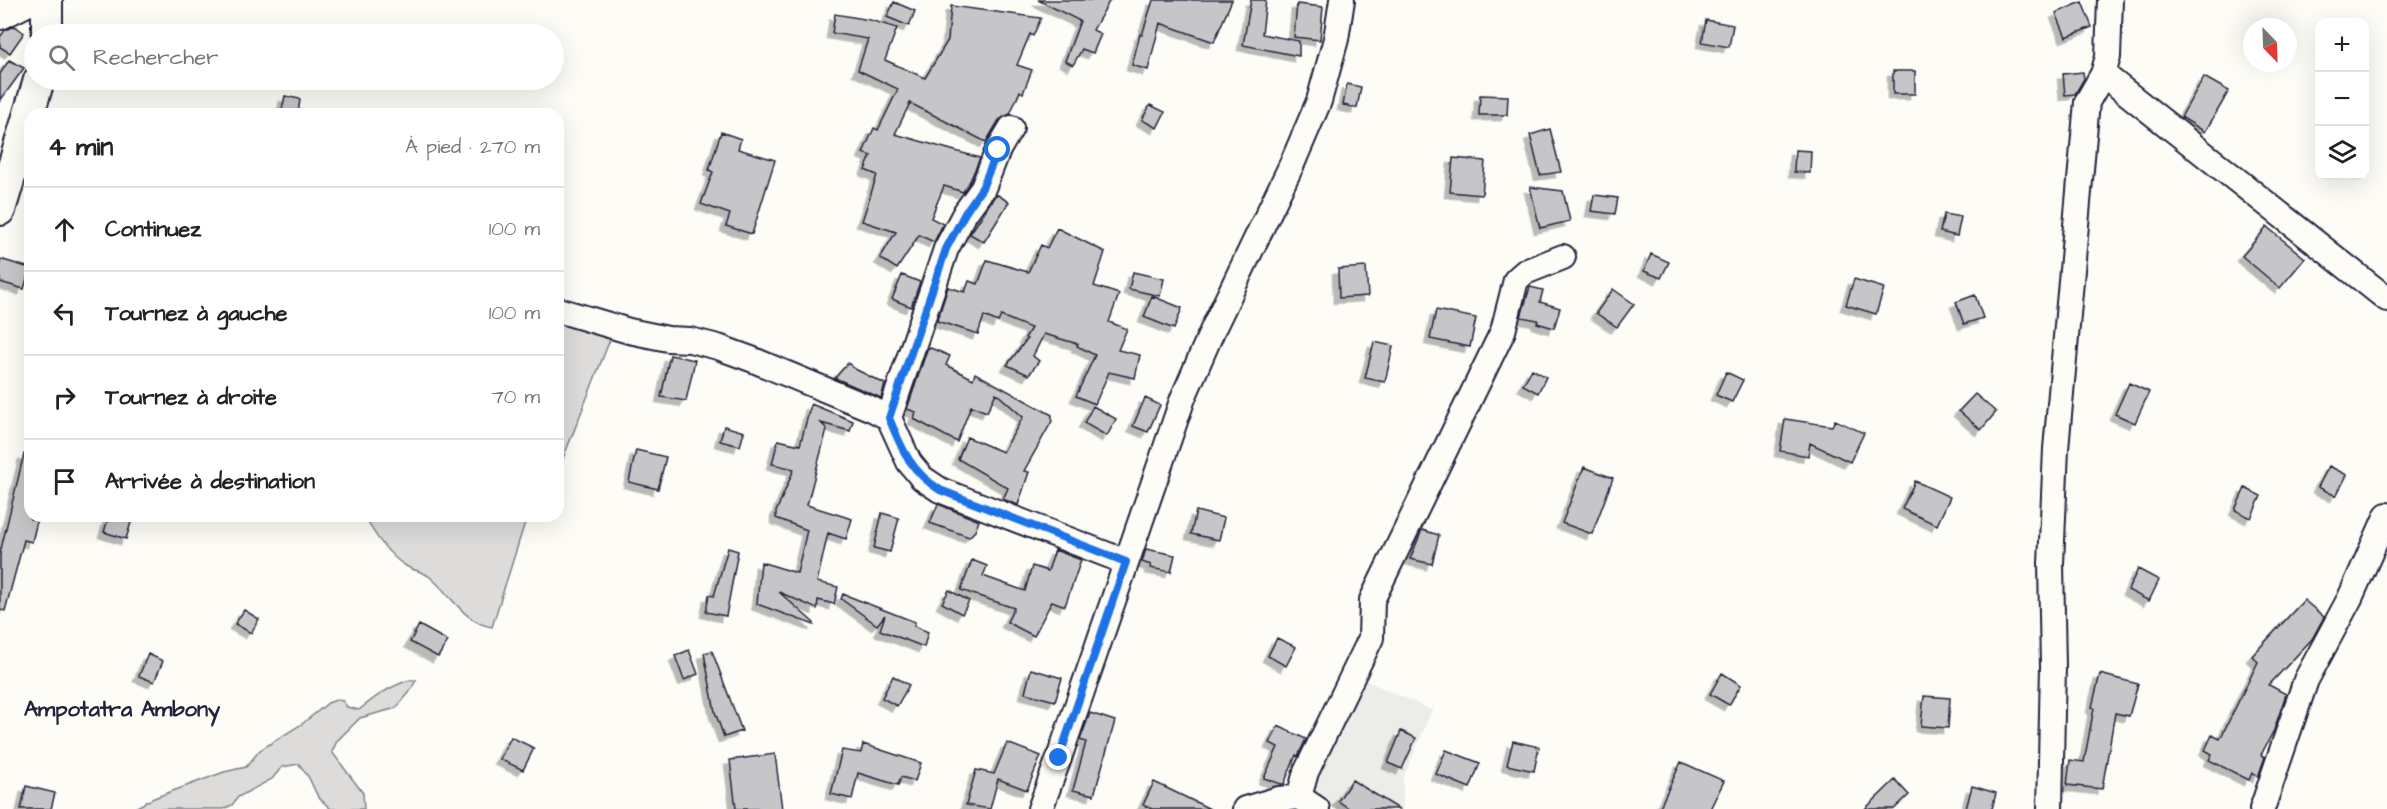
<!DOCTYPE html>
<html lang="fr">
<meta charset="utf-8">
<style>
body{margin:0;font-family:"Architects Daughter",sans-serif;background:#f2f2f2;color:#222}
.controls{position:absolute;right:18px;top:18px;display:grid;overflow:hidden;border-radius:12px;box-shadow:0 6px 24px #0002}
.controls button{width:54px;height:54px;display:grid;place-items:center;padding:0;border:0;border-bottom:2px solid #e0e0e0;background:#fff;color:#222;font:30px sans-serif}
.compass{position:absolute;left:2243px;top:18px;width:54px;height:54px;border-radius:50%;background:#fff;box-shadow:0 6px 24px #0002;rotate:157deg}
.stop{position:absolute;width:18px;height:18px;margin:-14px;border:4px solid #1a73e8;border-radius:50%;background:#fff}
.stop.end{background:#1a73e8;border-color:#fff;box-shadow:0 2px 6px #0008}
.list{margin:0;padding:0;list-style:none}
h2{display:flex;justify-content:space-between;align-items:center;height:78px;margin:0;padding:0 24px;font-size:26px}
h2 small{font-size:20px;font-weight:400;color:#767676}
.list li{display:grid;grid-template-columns:39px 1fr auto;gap:18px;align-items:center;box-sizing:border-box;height:84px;padding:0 24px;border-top:2px solid #e0e0e0}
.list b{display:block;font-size:22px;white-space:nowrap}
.list em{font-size:20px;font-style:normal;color:#767676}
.icon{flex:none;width:33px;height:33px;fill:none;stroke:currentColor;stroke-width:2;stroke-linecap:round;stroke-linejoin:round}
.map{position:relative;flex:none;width:2387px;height:809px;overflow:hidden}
.search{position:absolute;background:#fff;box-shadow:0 6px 24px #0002;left:24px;top:24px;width:540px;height:66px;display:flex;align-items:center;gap:15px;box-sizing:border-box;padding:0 21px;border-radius:33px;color:#767676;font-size:22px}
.panel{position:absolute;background:#fff;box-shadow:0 6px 24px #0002;left:24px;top:108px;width:540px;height:414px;border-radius:18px}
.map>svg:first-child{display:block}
.built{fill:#ecece9}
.green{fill:#dddcdb;stroke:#807f8b;stroke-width:1.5}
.building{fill:#c6c6c8;stroke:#22223b;stroke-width:1.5;filter:url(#shadow)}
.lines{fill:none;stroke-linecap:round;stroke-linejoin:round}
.minor-casing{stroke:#22223b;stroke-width:28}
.major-casing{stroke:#22223b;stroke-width:34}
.minor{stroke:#fdfcf7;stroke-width:24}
.major{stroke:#fdfcf7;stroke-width:30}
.route{stroke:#1a73e8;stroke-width:8}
.labels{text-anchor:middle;stroke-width:5;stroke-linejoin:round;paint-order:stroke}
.district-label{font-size:22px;font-weight:bold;fill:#22223b;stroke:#fdfcf7}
</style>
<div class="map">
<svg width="2387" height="809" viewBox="0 0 2387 809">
<defs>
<filter id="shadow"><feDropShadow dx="-5.5" dy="5.5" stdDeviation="0" flood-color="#0004"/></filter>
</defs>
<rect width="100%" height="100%" fill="#fdfcf7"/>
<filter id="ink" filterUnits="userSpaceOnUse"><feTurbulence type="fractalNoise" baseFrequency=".0167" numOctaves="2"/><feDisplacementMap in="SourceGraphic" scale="12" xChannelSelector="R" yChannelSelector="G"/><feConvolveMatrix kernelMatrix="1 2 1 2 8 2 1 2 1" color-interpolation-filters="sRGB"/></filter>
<g filter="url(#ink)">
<!-- built -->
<path class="built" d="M1360,678l72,32 -29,69v30h-71l-18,-19 -1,-8z"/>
<!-- green -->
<path class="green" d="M558,319l53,18 -49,124 -4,5z
M365,516h162l-35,111c-27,-4 -41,-32 -61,-49 -8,-7 -17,-7 -25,-12 -17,-10 -33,-33 -41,-50z
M410,680h6l-7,13 -13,15 -36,10 -23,23 -5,11 31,41 1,16h-33l-13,-12 -9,-19 -10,-14 -17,3 -10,12 -34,18 -6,8 -8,4h-91l21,-11 70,-26 22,-5 14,-17 42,-26 26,-21 8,-3 7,1 4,6 12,3c16,-13 31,-24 51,-30z"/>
<!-- building -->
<path class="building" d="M1038,0h72l-17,30 8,4 -8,19 -11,-4 -9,16 -8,-4 15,-40z
M1153,0h79l-18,42 -54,-19 -12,47 -16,-5 8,-31 2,1z
M1251,0h15l-4,34 37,7v15l-56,-11z
M894,2l21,9 -6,15 -22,-9z
M2082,2l10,25 -26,10 -10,-24z
M1297,4l26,3 -3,33 -26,-3z
M951,6l90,12 -8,18 -3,-2 -13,31 15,5 -9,23 -3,-2 -10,23 -11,6 -13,22 -76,-39 -15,31 85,24 -10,23 -7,11 -19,-6 -13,32 12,6 -9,18 -15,-7 -22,34 -17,-11 16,-26 -34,-11 15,-46 -12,-5 6,-14 -8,-3 11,-25 4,2 20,-41 -40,-19 10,-31 -36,-6 3,-19 35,6 27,8 -12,32 40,18 23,-38z
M1706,20l27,5 -4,22 -27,-5z
M15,26l9,7 -14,20 -10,-6v-10l5,-7z
M9,60l15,8 -24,33v-27z
M1893,71h22v23h-22z
M2083,72l1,7 -9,15 -10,1 -2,-21z
M2204,77l25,14 -24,41 -24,-15z
M1347,84l14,3 -4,21 -14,-3z
M1480,95l28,1 -1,19h-28z
M285,96l15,3 -2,15h-17z
M1150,105l15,7 -8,16 -15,-8z
M1550,129l11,43 -21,3 -10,-40z
M721,132l20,7 -3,10 37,11 -23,74 -26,-8 4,-12 -29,-10 12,-32 -4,-2z
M1795,150l16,1 -1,22 -16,-1z
M1453,158l32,3 -3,34 -32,-3z
M1530,187l33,4 7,30 -30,7z
M996,194l13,8 -25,40 -14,-8z
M1594,195l24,3 -3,16 -24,-3z
M1944,214l17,3 -4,19 -17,-4z
M2267,227l38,31 -25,30 -38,-32z
M1057,228l48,24 -11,34 25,8 -10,28 18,7 -9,21 22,5 -5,23 -26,-6 -14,32 -19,-8 19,-41 -18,-9 1,-2 -34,-10 -11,22 6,5 -10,14 -22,-10 20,-26 -2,-1 6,-10 -30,-12 -3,6 -14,-6 -6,18 -41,-13 11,-34 17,5 4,-11 9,3 9,-24 41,12 13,-27 6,3z
M1651,254l18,8 -8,16 -17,-7z
M0,259l30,9 -6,21 -24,-7z
M1366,267l2,29 -29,2 -1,-29z
M1133,272l31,7 -4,17 -31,-7z
M902,275l18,7 -9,25 -19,-8z
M1854,279l30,9 -8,26 -30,-9z
M1530,287l13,3 -3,12 20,6 -6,20 -17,-5 1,-3 -17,-3z
M1613,289l21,15 -17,23 -21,-14z
M1975,295l8,23 -19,6 -8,-22z
M1152,296l30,12 -8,21 -30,-12z
M1436,310l40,8 -6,29 -40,-8z
M1374,342l19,4 -8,36 -20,-4z
M928,347l22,9 -4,9 27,14 2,-6 77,42v6l-28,50 5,1 -11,33 -15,-6 5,-11 -50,-29 9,-22 36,15 20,-35 -27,-24 -9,19 -16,-6 -14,36 -43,-23 2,-7 -9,-3z
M670,355l25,5 -9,41 -25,-4z
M848,363l7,6 30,15 -4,14 -46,-20z
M1532,369l14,8 -8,16 -15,-8z
M1726,372l17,8 -11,22 -16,-7z
M2129,383l20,9 -14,31 -20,-9z
M1975,394l21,18 -15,18 -22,-19z
M1145,398l15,7 -12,27 -15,-6z
M811,404l42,17 -3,10 -29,-8 6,6 -20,76 45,14 -6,20 -18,-6 -11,49 21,5 -4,17 -16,-4 -1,9 -38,-17 35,31v2l-57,-21 4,-42 36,11 10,-43 -31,-12v-6l18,-43 -22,-5 6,-24 22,5z
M1093,406l23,13 -9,17 -23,-13z
M1785,419l47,7 3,-6 29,13 -14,29 -40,-19 -2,13 -28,-5z
M724,426l20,6 -4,14 -20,-5z
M636,450l30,7 -8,32 -29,-7z
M24,454l6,1v64l7,2 -5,21 -8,-2 -19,71 -5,-1v-57z
M2329,466l18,9 -11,21 -18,-9z
M1584,467l29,11 -21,56 -30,-11z
M1915,481l35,16 -13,28 -35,-16z
M2245,488l16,8 -10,22 -16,-8z
M938,504l41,17 -4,10 -6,6 -39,-14z
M1196,511l28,7 -5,22 -28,-6z
M882,513l17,5 -9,34 -16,-4z
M109,516h24l-7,23 -22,-7z
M1422,530l17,5 -7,29 -22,-5z
M728,548l10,3 -12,65 -20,-4 3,-17 5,1z
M1146,549l29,6 -4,17 -21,-4 1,-3 -9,-3z
M1055,550l26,10 -16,46 -13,-5 -18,35 -27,-14 7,-14 -53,-18 11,-30 15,6 -4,10 42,15 7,-25 16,5z
M2138,569l21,11 -10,21 -21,-11z
M949,590l20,11 -7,13 -20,-11z
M843,594l72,28 -1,4 14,6 -4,15 -44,-17 5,-15 -8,10 -36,-26z
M2304,600l20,17 -12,22 -43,46 17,9 -12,36 -13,25 4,2 -7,20 -6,-4 -3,7 -40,-20 3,-6 -7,-4 7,-15 8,4 38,-77 -6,-6z
M244,610l15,9 -8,14 -16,-9z
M419,625l29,16 -10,16 -28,-15z
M1277,638l19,9 -10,19 -18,-10z
M689,650l9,24 -14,6 -9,-24z
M712,651l30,80 -18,6 -9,-25 -11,-59z
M148,654l15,7 -9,21 -15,-6z
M1031,669l31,9 -7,23 -30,-8z
M1722,673l19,12 -12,20 -19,-11z
M2100,674l38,10 -9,32 -14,-3 -13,76 -35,-4 3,-25 14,2 10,-54 -2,-1z
M893,676l16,9 -12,21 -15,-8z
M1924,696l26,2 -2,30 -27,-2z
M1090,713l25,8 -21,74 -21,-5 13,-48 -6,-2z
M1278,726l28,13 -8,17 -2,-1 -12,29h-3l-17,-6 14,-31 -8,-4z
M1401,731l15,7 -14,31 -14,-6z
M511,737l23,11 -11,22 -23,-11z
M1513,741l26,6 -5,24 -27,-6z
M1007,743l34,13 -14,34 -29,-11 -8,30 -24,-4 10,-35 18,4z
M863,744l58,19 -6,18 -14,-4 -3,8 -40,-12 -6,26 -21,-5 11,-44 19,3z
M1446,750l34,13 -10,25 -34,-14z
M775,754l7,55h-46l-6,-49z
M1681,762l43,19 -14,28h-51z
M1352,780l47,29h-49l-12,-8z
M1895,780l14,15 -15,14h-29z
M1154,782l56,27h-58l-9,-4z
M26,786l29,7 -4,16h-30z
M1972,786l24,7 -4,16h-26z"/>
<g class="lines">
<defs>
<path id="minor" d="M2103,74l284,225
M558,310l71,21 39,8 22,1 28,7 33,12 121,50 17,9 20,44 13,16 18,12 186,72
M889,418l57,-169 19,-36 18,-25 15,-38 13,-22
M1299,797l7,-25 65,-134 1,-38 131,-269 13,-51 9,-8 38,-15
M1040,809l19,-51 124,-360 30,-69 79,-165 27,-63 17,-62 6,-39
M1245,809l34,-10 20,-2 18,12
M2050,809l3,-143 -2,-102 5,-115 31,-347 16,-28 5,-17 2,-57
M2262,809l44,-129 44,-82 37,-83"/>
<path id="major" d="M47,0v34
M0,14l28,-14
M0,210l39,-130"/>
</defs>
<!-- minor casing -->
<use href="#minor" class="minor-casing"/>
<!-- major casing -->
<use href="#major" class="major-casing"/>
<!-- minor -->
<use href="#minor" class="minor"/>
<!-- major -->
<use href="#major" class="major"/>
</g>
</g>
<g class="lines" filter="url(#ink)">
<!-- route -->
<path class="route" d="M998,150l-16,38 -17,25 -19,36 -57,169c13,31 21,53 51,72l186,72 -67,196"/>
</g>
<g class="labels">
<!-- district labels -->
<g class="district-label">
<text x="122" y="716">Ampotatra Ambony</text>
</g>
</g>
</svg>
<div class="controls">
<button>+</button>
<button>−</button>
<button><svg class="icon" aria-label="layers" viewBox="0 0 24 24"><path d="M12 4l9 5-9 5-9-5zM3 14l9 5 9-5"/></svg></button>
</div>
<svg class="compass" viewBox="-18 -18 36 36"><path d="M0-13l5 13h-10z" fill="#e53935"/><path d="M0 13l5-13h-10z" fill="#767676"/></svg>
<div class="stop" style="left:998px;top:150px"></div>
<div class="stop end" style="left:1059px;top:758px"></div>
<div class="search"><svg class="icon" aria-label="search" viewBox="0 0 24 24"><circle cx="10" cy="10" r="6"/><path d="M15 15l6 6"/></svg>Rechercher</div>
<section class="panel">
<h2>4 min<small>À pied · 270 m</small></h2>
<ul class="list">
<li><svg class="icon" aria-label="ahead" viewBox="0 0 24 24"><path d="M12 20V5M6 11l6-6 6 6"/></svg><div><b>Continuez</b></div><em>100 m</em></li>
<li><svg class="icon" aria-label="left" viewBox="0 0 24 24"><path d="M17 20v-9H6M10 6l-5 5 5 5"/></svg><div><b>Tournez à gauche</b></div><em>100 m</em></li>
<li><svg class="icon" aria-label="right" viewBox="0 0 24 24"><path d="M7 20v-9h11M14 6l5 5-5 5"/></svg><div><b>Tournez à droite</b></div><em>70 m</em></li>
<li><svg class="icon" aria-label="arrive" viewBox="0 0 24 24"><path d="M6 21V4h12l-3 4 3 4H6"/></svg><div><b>Arrivée à destination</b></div></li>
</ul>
</section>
</div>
